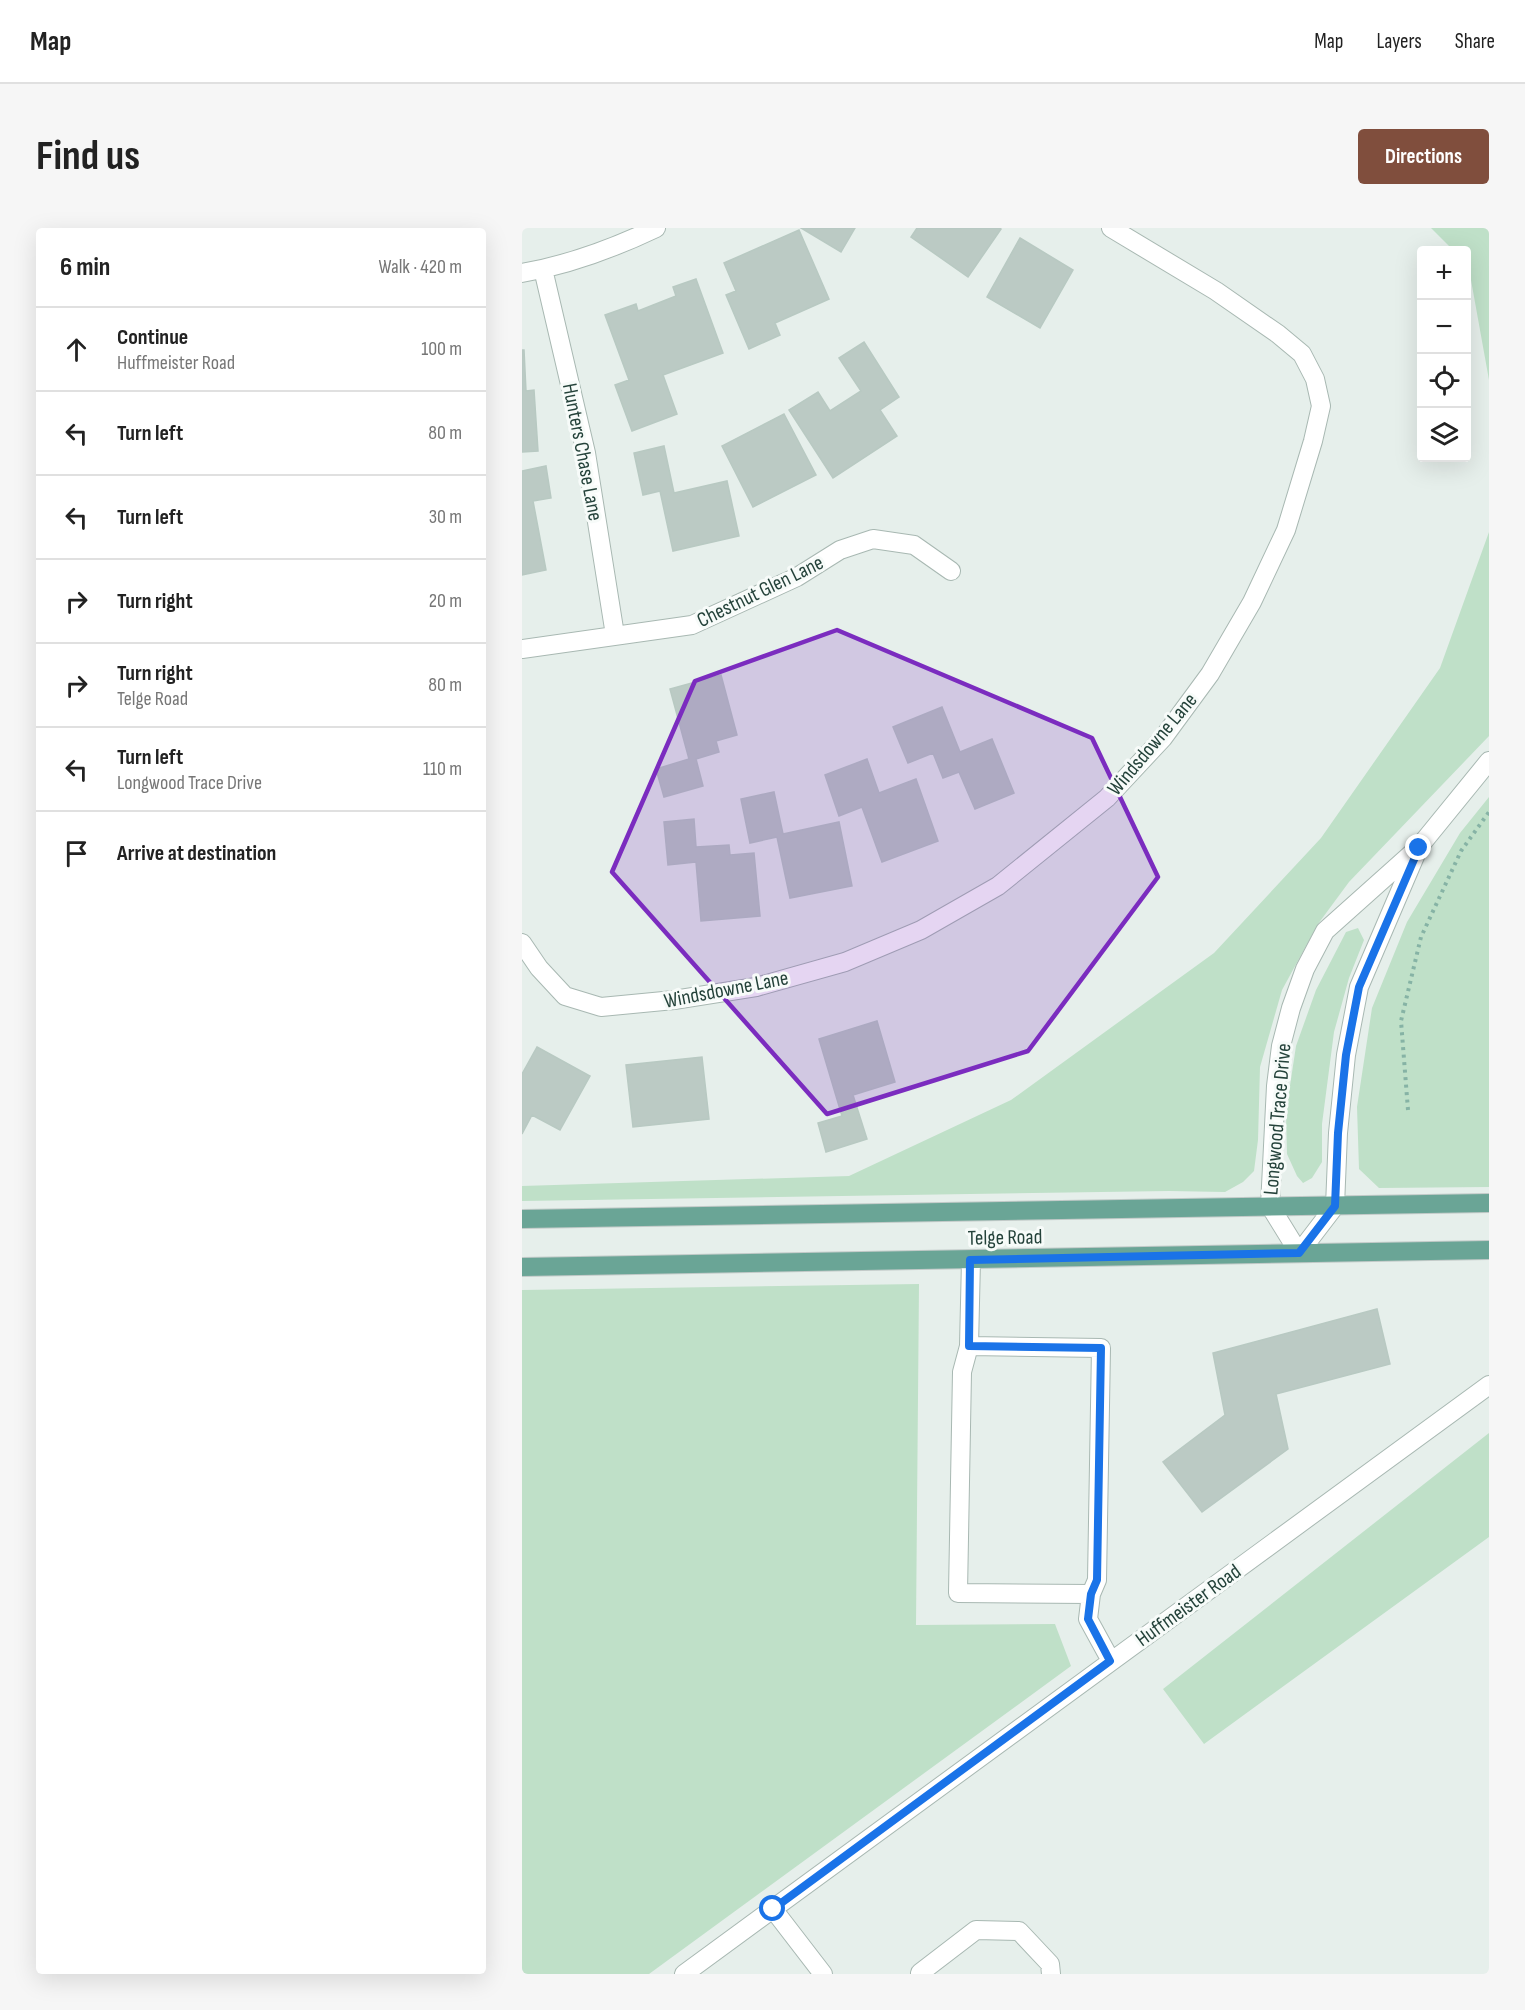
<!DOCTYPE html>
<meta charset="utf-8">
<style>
body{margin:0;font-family:"Sofia Sans Condensed",sans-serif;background:#f6f6f6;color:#222}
.controls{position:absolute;right:18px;top:18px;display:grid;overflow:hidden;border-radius:6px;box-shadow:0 6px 24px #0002}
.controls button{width:54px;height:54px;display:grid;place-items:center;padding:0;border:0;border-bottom:2px solid #e0e0e0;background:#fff;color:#222;font:30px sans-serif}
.stop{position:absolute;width:18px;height:18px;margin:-14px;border:4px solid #1a73e8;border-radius:50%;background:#fff}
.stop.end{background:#1a73e8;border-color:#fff;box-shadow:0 2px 6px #0008}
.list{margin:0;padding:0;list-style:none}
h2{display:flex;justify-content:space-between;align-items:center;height:78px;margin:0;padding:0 24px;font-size:26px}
h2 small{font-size:20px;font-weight:400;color:#767676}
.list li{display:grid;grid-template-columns:39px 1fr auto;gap:18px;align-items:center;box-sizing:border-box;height:84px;padding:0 24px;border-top:2px solid #e0e0e0}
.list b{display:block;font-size:22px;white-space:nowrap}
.list p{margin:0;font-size:20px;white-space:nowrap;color:#767676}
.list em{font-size:20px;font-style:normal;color:#767676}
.icon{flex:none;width:33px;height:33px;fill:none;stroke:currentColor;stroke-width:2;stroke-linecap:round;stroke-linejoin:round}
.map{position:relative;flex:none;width:967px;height:1746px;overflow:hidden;border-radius:6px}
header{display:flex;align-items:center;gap:36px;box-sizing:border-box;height:84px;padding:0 30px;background:#fff;border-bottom:2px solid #e0e0e0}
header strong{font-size:28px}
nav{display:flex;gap:33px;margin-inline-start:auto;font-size:21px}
.intro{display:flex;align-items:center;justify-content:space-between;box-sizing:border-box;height:144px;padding:0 36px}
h1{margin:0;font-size:42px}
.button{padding:15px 27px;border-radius:6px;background:#804e3d;color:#fff;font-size:21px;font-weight:700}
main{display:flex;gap:36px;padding:0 36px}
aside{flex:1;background:#fff;border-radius:6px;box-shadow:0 6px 24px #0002}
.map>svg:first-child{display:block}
.green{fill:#bfe0c8}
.building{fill:#bbcac4;stroke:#b8c9c2;stroke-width:1.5}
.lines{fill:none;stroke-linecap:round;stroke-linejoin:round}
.minor-casing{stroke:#a8b8b2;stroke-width:20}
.major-casing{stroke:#c2cac8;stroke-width:20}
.path{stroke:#86b3a5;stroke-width:4;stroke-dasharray:3 4.5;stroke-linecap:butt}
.minor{stroke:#fff;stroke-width:18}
.major{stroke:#6aa596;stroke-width:18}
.route{stroke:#1a73e8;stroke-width:8}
.marked{fill:#7b2cbf;fill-opacity:0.2;stroke:#7b2cbf;stroke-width:4.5;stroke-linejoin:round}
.labels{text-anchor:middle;stroke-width:6;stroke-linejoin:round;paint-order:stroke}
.street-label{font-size:21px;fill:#24423a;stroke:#f7fbf9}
</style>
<header>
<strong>Map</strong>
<nav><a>Map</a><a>Layers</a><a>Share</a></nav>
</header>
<div class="intro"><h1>Find us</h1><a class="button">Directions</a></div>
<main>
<aside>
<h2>6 min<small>Walk · 420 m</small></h2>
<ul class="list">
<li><svg class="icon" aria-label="ahead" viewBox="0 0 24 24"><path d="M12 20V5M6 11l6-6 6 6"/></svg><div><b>Continue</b><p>Huffmeister Road</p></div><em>100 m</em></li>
<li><svg class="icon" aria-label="left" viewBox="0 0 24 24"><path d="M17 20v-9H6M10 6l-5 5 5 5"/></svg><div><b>Turn left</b></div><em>80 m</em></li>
<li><svg class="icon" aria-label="left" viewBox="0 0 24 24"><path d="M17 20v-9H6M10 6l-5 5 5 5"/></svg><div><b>Turn left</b></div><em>30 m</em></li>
<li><svg class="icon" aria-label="right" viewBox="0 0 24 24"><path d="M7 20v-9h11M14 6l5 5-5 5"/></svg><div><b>Turn right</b></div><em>20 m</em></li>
<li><svg class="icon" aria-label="right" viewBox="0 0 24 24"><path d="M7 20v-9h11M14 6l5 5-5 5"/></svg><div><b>Turn right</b><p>Telge Road</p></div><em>80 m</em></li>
<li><svg class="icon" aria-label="left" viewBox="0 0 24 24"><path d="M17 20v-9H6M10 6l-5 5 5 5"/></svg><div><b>Turn left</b><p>Longwood Trace Drive</p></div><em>110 m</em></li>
<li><svg class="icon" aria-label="arrive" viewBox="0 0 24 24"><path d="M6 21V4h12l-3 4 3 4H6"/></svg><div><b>Arrive at destination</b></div></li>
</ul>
</aside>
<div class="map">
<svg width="967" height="1746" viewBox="0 0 967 1746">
<rect width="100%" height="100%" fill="#e6efeb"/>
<!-- green -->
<path class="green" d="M909,0h58v152l-20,-111 -2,-4 -1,-15h-13z
M967,304v204l-140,146 -31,42 -36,66 -22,77 -2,73 -4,31 -11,11 -18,10 -56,-1 -647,10v-15l327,-10 162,-76 203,-147 107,-115 119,-170z
M967,569v390l-110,1 -20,-19 -2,-62 15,-99 35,-86 53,-89z
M836,700l6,12 -15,38 -15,54 -12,92v38l-10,16 -9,5 -6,-7 -10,-22 -1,-42 10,-66 20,-56 30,-58z
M397,1056l-3,341 139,-1 16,42 -422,308h-127v-684z
M967,1205v104l-285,207 -41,-55z"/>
<!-- building -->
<path class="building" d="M279,0h54l-14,24z
M395,0h83l1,1 -33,48 -57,-40z
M277,2l30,69 -54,24 5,12 -31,14 -23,-54 10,-4 -12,-28z
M498,10l53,32 -33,58 -53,-31z
M174,51l27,74 -60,22 14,39 -45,17 -17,-46 14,-5 -24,-65 31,-11 2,7 38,-15 -3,-9z
M342,114l35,55 -19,13 17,26 -64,42 -44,-68 29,-18 12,19 31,-20 -22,-33z
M0,122h2l2,41 8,-1 4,61 -16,1z
M262,186l32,61 -63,32 -31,-61z
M142,218l10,47 53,-12 12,55 -66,15 -13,-60 -17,4 -9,-42z
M24,238l5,32 -18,3 13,69 -24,5v-104z
M199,447l16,60 -21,6 3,11 -23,7 7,27 -39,11 -8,-28 33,-10 -19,-70z
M420,479l18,45 32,-13 22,54 -39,16 -16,-37 -16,6 -10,-25 -25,10 -15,-36z
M345,531l12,34 37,-14 22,62 -56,21 -20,-55 -23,9 -14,-41z
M252,564l9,42 56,-12 13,64 -62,12 -13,-61 -27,6 -9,-44z
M172,591l2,28 33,-2 1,10 24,-2 6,63 -59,5 -5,-59 -28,3 -4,-43z
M355,793l18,61 -42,13 14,44 -41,13 -8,-29 24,-7 -23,-77z
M15,819l53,29 -30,54 -28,-15 -10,19v-60z
M180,829l7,62 -76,8 -7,-62z
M855,1081l13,55 -114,30 12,55 -86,63 -39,-50 62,-47 -12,-62z"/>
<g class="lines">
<defs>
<path id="minor" d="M21,41l43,184 29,182
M0,45c46,-8 92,-25 134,-45
M0,421l170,-24 105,-48 43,-27 33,-11 41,6 37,26
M897,619l-60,140 -13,68 -8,78 -3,73 -36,47 -29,-47 6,-120 5,-40 10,-38 14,-39 20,-38 94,-84 70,-86
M0,715l17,25 26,28 36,11 73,-7 82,-13 89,-25 76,-32 77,-44 109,-88 56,-60 47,-64 42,-72 34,-72 27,-89 8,-35 -6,-27 -13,-25 -24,-20 -62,-43 -105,-63
M449,1032l-2,86 132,2 -4,232 -6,14 -3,25 23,42
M447,1118l-7,26 -4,221 133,1
M251,1681l50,65
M398,1745l56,-43 43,1 31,33 1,10
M162,1746l805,-589"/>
<path id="major" d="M0,991l967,-16
M0,1039l967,-17"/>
</defs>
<!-- minor casing -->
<use href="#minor" class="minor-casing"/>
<!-- major casing -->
<use href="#major" class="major-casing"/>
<!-- path -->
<path class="path" d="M886,882l-7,-89 20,-84 40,-86 28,-39"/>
<!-- minor -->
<use href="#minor" class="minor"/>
<!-- major -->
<use href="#major" class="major"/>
</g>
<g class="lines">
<!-- route -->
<path class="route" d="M251,1681l337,-248 -22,-42 3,-25 6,-14 4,-232 -132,-2 1,-86 329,-7 36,-47 3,-73 8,-78 13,-68 60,-139"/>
</g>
<!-- marked area -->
<path class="marked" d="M315,402l255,108 66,139 -130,174 -201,63 -215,-242 83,-191z"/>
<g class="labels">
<!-- street labels -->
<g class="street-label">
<text transform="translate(61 224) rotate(79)" y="7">Hunters Chase Lane</text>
<text transform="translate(238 363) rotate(-26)" y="7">Chestnut Glen Lane</text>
<text transform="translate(630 516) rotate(-50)" y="7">Windsdowne Lane</text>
<text transform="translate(204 761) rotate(-11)" y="7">Windsdowne Lane</text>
<text transform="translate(755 891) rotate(-85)" y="7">Longwood Trace Drive</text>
<text transform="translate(483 1009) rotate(-1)" y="7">Telge Road</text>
<text transform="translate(666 1377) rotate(-36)" y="7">Huffmeister Road</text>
</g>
</g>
</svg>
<div class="controls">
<button>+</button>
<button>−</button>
<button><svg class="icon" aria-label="locate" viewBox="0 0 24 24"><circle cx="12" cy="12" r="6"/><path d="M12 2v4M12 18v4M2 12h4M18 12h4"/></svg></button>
<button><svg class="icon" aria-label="layers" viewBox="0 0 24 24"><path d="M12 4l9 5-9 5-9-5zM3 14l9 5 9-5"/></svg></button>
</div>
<div class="stop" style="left:251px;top:1681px"></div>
<div class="stop end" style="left:897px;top:620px"></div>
</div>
</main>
